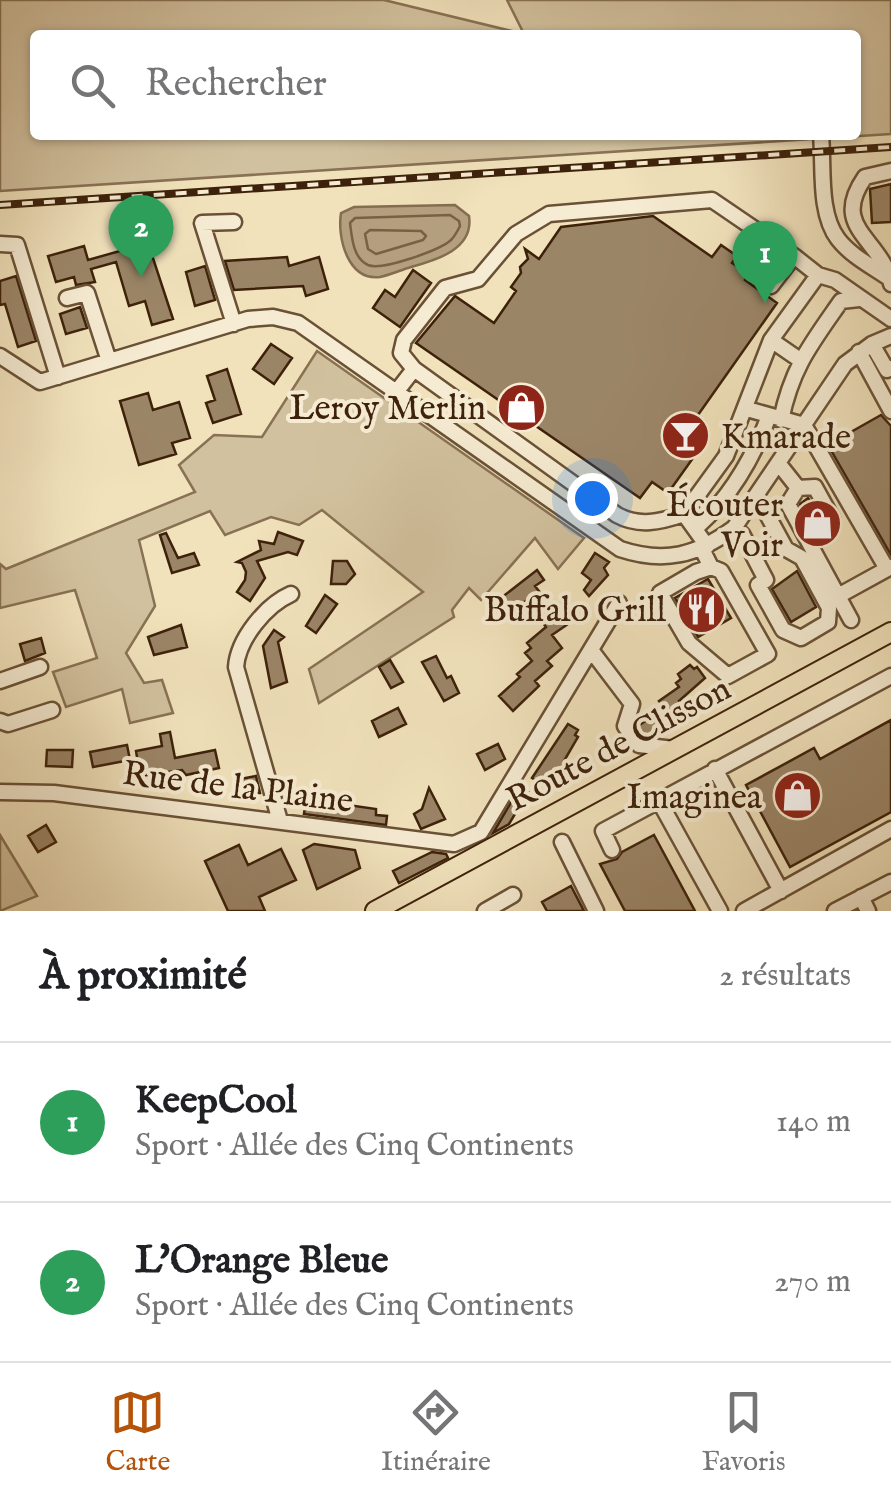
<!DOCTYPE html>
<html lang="fr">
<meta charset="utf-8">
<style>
body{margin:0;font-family:"IM FELL English",serif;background:#f2f2f2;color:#202124}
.you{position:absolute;left:592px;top:498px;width:35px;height:35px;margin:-25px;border:8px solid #fff;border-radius:50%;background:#1a73e8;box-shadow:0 0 0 15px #1a73e833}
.badge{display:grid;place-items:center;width:65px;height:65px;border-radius:50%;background:#b45309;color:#fff;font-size:32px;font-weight:700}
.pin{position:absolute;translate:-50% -82px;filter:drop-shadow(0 2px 5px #0008)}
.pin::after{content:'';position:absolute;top:52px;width:35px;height:30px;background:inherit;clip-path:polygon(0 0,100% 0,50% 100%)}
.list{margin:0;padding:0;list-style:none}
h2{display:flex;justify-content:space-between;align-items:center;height:130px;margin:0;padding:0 40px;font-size:42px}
h2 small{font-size:32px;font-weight:400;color:#757577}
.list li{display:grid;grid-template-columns:65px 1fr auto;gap:30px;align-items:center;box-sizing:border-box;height:160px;padding:0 40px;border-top:2px solid #e0e0e0}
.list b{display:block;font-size:38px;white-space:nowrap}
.list p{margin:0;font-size:32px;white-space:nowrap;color:#757577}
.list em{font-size:32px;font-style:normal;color:#757577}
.icon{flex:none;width:55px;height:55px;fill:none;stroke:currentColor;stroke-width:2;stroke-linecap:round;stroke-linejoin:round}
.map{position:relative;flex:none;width:891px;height:911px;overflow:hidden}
.search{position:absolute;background:#fff;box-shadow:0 2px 8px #0004;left:30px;right:30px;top:30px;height:110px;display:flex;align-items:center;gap:25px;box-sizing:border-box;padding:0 35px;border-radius:10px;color:#757577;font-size:38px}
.sheet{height:450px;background:#fff}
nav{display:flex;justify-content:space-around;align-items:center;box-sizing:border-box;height:140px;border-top:2px solid #e0e0e0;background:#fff;font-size:28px;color:#757577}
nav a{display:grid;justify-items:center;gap:5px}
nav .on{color:#b45309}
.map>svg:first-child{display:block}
.green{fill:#d2c19e;stroke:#887154;stroke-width:2.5;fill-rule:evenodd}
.water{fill:#b4a07f;stroke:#846d50;stroke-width:2.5}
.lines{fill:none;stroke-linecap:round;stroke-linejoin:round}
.shore{stroke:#786044;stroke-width:2.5}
.building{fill:#9b8567;stroke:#3d210a;stroke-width:2.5}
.minor-casing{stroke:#6a5136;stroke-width:19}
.major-casing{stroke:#3d210a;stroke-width:22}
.minor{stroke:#f6ecd3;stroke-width:14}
.major{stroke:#f1e2bc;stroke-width:18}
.rail-casing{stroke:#3d210a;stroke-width:8}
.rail{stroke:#f6ecd3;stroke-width:4;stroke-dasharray:11;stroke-linecap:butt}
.labels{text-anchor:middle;stroke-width:8;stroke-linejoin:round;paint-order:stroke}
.poi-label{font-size:35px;fill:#3d210a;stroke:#f6ecd3;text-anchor:end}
.street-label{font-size:35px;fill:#3d210a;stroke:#f6ecd3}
</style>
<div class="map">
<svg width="891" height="911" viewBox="0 0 891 911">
<rect width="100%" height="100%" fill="#f1e2bc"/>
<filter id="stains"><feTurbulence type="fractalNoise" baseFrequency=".002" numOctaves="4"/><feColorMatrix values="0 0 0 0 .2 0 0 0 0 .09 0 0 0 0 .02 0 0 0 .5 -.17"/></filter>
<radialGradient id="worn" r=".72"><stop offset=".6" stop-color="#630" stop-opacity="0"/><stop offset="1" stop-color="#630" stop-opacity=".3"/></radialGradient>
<!-- green -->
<path class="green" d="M0,0h384l140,34 -17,-34h384v134l-891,57zM35,35h821v100h-821z
M317,351l267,187 -26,31 -23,-31 -54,62 -12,-12 -17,22 2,7 -135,86 -10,-34 114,-77 -101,-82 -23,15 -28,-8 -46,18 -15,-24 -71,29 16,66 -29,47 18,30 18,-3 11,33 -43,10 -8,-34 -56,18 -13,-35 44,-14 -22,-68 -75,18v-44l6,5 189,-77 -16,-27 35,-30 48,2z
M0,835l37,61 -37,15z"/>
<!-- water -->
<path class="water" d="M455,205l14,11c5,33 -32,44 -58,51 -10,3 -21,8 -31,10 -32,4 -43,-39 -39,-64l13,-6z"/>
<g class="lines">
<!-- shore -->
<path class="shore" d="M450,215l9,6 1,5c-2,4 -6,11 -9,14 -11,10 -69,31 -83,25 -15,-7 -16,-27 -18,-42l5,-5z
M370,230l51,1 5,5 -3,4 -47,14 -8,-5 -3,-15z"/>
</g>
<!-- building -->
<path class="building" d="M891,184v38l-19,1 -2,-34z
M653,216l59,41 9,-12 16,11 -5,7 17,11 -4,6 32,23 -91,129 17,12 -35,49 -16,-11 -12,16 -224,-155 39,-47 39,27 22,-32 -5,-4 10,-14 -1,-6 8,-8 -3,-10 14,10 22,-32z
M148,243l25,76 -21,6 -7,-24 -16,5 -13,-44 -25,7 4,13 -19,3 -2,-8 -18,5 -8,-26 36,-10 4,14z
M287,257l2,9 30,-9 9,32 -22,7 -3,-10 -69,4 -9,-29z
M205,266l10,34 -20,6 -9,-34z
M413,270l18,13 -31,44 -27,-19 12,-18 10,7z
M16,276l20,65 -18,6 -13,-43 -5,1v-24z
M80,307l7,21 -21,6 -6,-20z
M271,344l21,14 -18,26 -21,-15z
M227,369l14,45 -28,9 -7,-20 9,-3 -8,-24z
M148,393l5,17 26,-8 11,36 -18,5 4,11 -37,11 -19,-64z
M881,415l10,11v129l-63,-110z
M808,498l15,25 7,5 -8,8 -4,1 -18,-33z
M278,532l25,9 -6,14 -9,-3 -31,9 8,17 -15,23 -13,-9 8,-12 1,-8 -4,-9 -5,-1 24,-12 -2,-9 15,3z
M166,533l12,25 16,-5 5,12 -27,8 -12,-38z
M595,553l14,9 -5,6 4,7 -19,21 -5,-6 7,-10 -9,-7z
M333,561h14l8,13 -9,10h-15z
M537,570l7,10 -9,6 17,22 14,-7 8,9 -11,8 5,6 -16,11 10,13 -15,13 5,5 -17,15 4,5 -26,25 -14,-15 21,-19 -3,-3 15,-13 -7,-8 6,-5 -4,-5 19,-16 -20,-26 -24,16 -10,-12z
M797,571l19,36 -25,15 -19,-33z
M708,579l23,39 -33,19 -23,-39z
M325,595l12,9 -21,29 -10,-7z
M181,625l6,22 -33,8 -6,-18z
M274,630l10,7 -6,5 9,40 -16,6 -8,-42z
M41,638l4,15 -20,8 -5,-17z
M436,656l11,22 4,-2 8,17 -15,8 -22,-39z
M390,660l13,22 -12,6 -12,-21z
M690,665l4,4 3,-2 8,11 -26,23 7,9 -35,26 -6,-1 -7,-9 27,-18 -6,-7 20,-14 -3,-4 5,-4 -3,-5z
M398,708l8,16 -27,13 -7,-16z
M891,720v92l-101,55 -44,-82 68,-37 6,11z
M568,724l10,6 -3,5 3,2 -14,24 4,3 -17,26 -19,-12z
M170,732l5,26 40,-8 4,18 -33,7 -4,-5 -42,6 -4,-25 26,-5 -2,-12z
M498,744l7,15 -20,11 -8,-16z
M127,745l3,15 -37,7 -3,-15z
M47,750h26l-1,17 -26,-1z
M256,776l4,17 -22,4 -3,-17z
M520,787l8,5 -19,32 -16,9z
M429,788l16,31 -24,10 -7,-15 8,-5z
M306,799l70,10v6l11,1 -1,9 -82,-11z
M46,825l10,17 -18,10 -10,-16z
M654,835l41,76h-70l-25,-47 17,-5 5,-7z
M314,844l41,6 5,18 -43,21 -14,-39z
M239,845l9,20 33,-16 15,31 -37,17 6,14h-37l-23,-50z
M432,852l14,2 2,4 -49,25 -6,-12z
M571,886l13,25h-37l-5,-9z"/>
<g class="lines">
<defs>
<path id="minor" d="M821,135c3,31 -3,78 17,104 13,17 35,28 52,40l1,5
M234,222l-32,1 32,101
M0,244l17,1 41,132
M890,278c-14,-42 -59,-52 -25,-101l26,-6
M771,286l23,-30 24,19
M67,298l20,-5 22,68
M771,340l29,20
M872,344l15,26 4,-2
M859,352l32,59
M0,356l40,26 208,-63 25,-2 25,6 322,226c45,15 77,6 114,-21l111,-164 27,-20 19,-8
M414,369l-13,-16 3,-13 41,-52 33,-9 38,-45 33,-20 163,-14 82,56
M397,391l17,-22 203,146c22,12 43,7 67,-1l23,32
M747,409l57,16 83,144 4,-2
M781,420c11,-53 30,-76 60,-119l18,-2
M779,464l19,24 -10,16 63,116
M798,488l17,-1 17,31
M684,514l42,-58 45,-116 47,-65 17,5 56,39
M696,528c34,-30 57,-70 73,-112
M734,528l8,6 24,46 -8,5 25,45 18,8 27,-16 1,-14 -27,-50 -16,-9 -23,-42 -9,-6
M702,549l9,18 10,4 47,83 -40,22 -39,-33 -29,-50 36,-21 15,-5
M838,596l49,-27
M591,650l41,54 -7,22 14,19 35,4
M0,681l40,-14
M0,721l8,3 44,-14
M715,769l66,122
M0,792l54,1 400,51 27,-12 138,-229
M658,799l62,112
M280,821l-44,-154c2,-28 30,-62 55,-73
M562,842l34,69
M612,850l-9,-19 288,-155
M861,897l7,14
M485,911l28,-16
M744,911l147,-82
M835,911l56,-29"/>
<path id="major" d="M375,911l516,-279"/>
</defs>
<!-- minor casing -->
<use href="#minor" class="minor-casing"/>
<!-- major casing -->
<use href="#major" class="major-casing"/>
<!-- minor -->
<use href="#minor" class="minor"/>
<!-- major -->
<use href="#major" class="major"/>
<defs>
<path id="rail" d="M0,205l891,-58"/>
</defs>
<!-- rail casing -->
<use href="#rail" class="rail-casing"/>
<!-- rail -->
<use href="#rail" class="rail"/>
</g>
<!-- icons -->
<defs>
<symbol id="shop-disc" viewBox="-11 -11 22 22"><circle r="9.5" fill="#8f2418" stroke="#f6ecd3"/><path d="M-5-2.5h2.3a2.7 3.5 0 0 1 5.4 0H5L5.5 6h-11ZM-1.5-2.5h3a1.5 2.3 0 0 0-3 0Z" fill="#fff"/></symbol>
<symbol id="bar-disc" viewBox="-11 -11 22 22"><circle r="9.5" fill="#8f2418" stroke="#f6ecd3"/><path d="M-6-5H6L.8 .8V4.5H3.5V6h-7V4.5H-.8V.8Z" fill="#fff"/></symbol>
<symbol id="restaurant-disc" viewBox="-11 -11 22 22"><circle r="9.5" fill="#8f2418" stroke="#f6ecd3"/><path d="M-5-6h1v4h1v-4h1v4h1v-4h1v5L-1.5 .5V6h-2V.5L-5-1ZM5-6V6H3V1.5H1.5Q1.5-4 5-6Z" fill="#fff"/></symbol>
</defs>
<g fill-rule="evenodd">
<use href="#shop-disc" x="494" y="380" width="55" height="55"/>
<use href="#bar-disc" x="658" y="408" width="55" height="55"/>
<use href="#shop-disc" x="790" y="496" width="55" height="55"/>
<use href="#restaurant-disc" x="674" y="582" width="55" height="55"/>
<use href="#shop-disc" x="770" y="768" width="55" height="55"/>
</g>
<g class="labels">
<!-- poi labels -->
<g class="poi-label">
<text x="486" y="419">Leroy Merlin</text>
<text x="721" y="448" text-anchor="start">Kmarade</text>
<text x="783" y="516">Écouter<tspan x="783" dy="40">Voir</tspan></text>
<text x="666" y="621">Buffalo Grill</text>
<text x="762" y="808">Imaginea</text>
</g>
<!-- street labels -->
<g class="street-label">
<text transform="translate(618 743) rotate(-28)" y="12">Route de Clisson</text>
<text transform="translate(238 786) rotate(7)" y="12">Rue de la Plaine</text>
</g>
</g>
<rect width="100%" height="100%" filter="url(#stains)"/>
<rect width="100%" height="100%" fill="url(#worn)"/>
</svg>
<div class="you"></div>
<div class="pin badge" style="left:765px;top:303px;background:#2e9e5b">1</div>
<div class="pin badge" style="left:141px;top:277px;background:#2e9e5b">2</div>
<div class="search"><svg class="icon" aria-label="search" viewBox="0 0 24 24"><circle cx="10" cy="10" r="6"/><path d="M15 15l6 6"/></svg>Rechercher</div>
</div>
<section class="sheet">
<h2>À proximité<small>2 résultats</small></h2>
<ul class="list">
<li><span class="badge" style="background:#2e9e5b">1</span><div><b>KeepCool</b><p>Sport · Allée des Cinq Continents</p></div><em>140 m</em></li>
<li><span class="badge" style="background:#2e9e5b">2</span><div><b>L'Orange Bleue</b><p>Sport · Allée des Cinq Continents</p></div><em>270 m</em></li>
</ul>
</section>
<nav>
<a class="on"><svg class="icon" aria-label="map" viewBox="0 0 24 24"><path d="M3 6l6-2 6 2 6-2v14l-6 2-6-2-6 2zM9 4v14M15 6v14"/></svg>Carte</a>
<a><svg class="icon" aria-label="directions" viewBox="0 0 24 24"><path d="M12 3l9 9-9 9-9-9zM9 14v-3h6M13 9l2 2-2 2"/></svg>Itinéraire</a>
<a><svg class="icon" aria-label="saved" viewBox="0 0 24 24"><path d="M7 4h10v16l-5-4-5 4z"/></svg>Favoris</a>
</nav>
